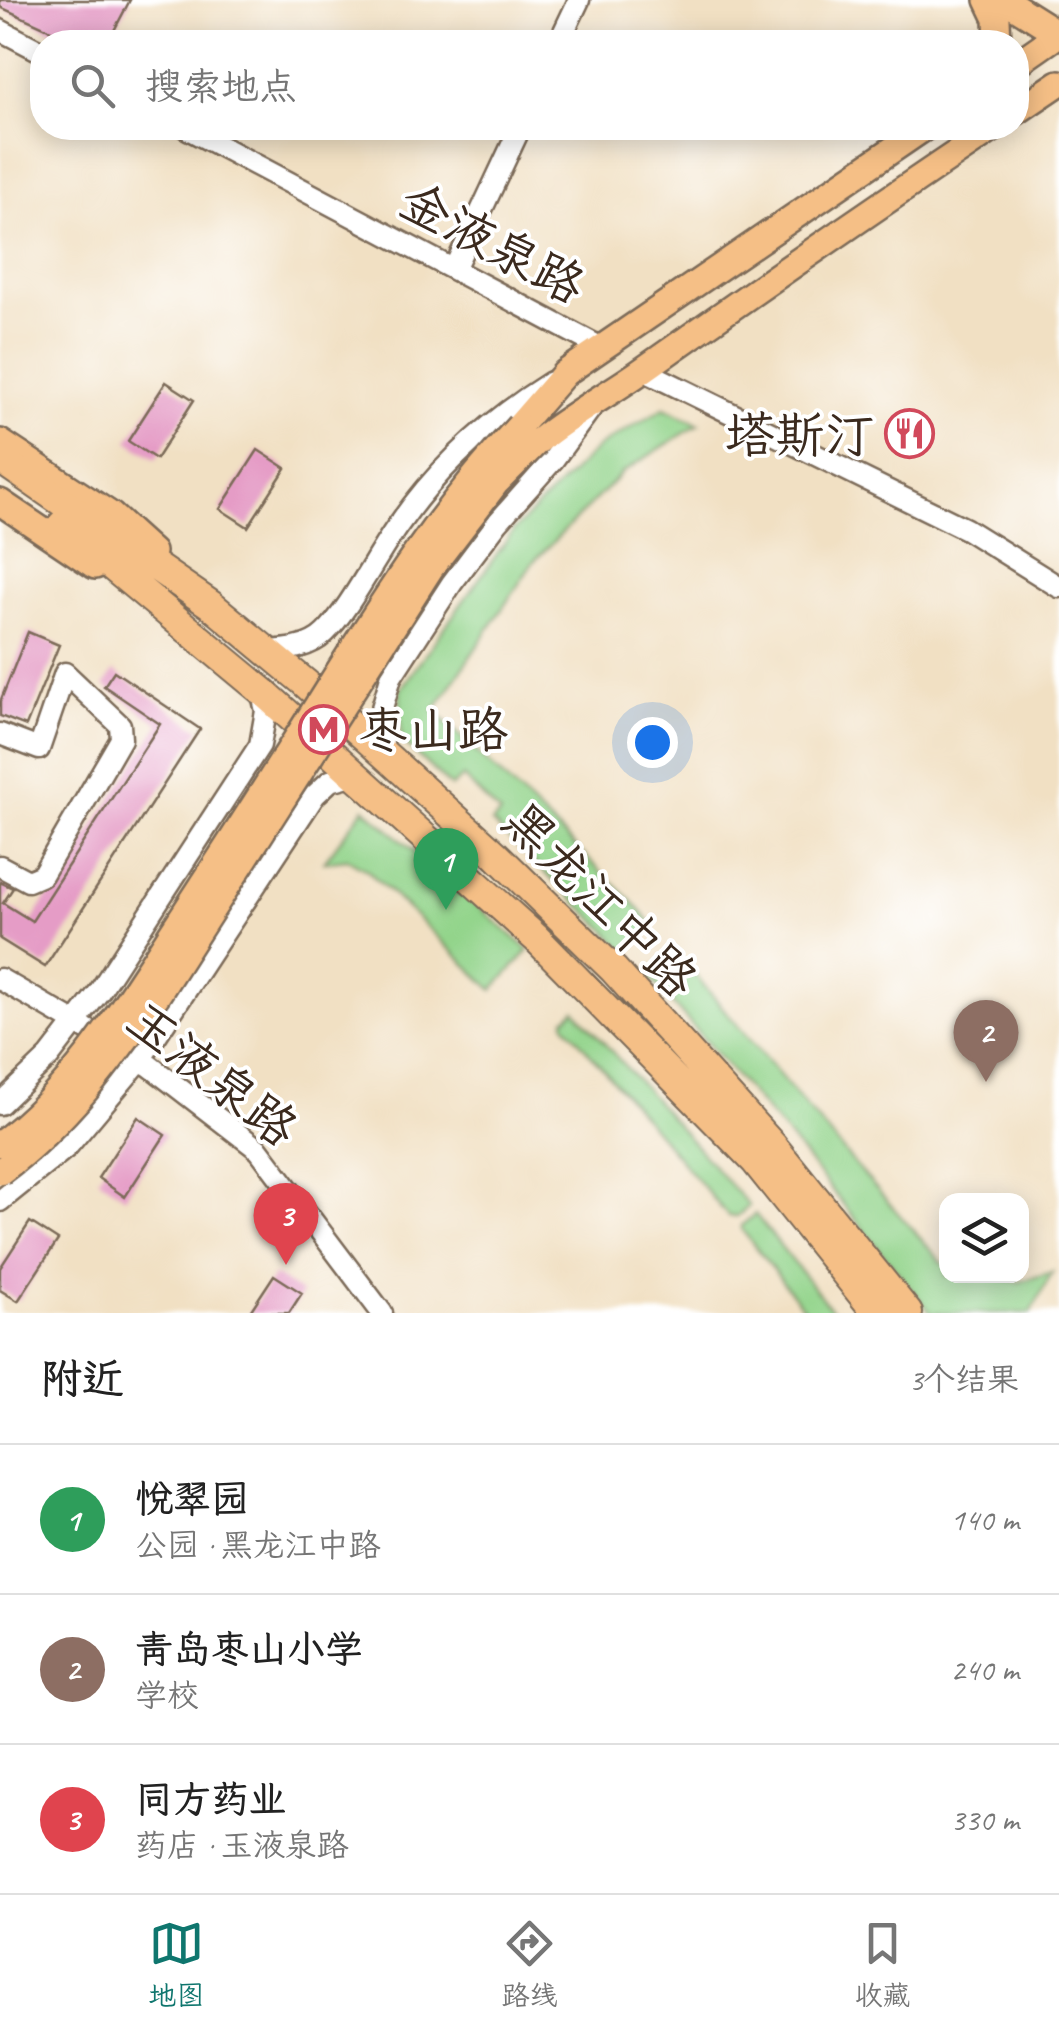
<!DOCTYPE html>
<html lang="zh">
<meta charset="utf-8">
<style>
body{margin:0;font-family:Caveat,"LXGW WenKai TC",sans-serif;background:#f2f2f2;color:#222}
.controls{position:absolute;right:30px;bottom:30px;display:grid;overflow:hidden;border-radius:20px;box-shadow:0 5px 25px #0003}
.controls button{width:90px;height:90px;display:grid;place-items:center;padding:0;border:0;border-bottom:2px solid #e0e0e0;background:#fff;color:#222;font:50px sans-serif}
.you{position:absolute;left:652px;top:742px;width:35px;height:35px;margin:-25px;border:8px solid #fff;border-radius:50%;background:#1a73e8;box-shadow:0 0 0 15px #1a73e833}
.badge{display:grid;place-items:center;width:65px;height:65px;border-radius:50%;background:#0f766e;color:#fff;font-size:32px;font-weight:700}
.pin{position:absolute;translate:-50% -82px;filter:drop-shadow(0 2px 5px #0008)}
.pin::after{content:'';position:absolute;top:52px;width:35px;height:30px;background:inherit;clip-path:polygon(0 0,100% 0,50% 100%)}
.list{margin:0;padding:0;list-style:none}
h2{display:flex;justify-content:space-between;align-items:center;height:130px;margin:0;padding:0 40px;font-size:42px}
h2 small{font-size:32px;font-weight:400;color:#767676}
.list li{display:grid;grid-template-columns:65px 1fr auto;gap:30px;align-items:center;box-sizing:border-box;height:150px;padding:0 40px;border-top:2px solid #e0e0e0}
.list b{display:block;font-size:38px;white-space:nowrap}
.list p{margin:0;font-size:32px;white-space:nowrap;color:#767676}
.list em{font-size:32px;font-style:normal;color:#767676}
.icon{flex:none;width:55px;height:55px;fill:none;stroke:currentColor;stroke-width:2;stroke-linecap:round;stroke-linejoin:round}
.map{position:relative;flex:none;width:1059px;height:1313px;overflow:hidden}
.search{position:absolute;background:#fff;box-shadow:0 5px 25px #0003;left:30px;right:30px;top:30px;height:110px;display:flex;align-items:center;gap:25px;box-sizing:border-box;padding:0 35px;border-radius:40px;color:#767676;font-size:38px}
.sheet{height:580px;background:#fff}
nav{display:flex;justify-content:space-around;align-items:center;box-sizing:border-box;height:140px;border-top:2px solid #e0e0e0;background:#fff;font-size:28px;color:#767676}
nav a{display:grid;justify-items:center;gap:5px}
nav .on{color:#0f766e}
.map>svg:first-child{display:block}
.green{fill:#93d48b;stroke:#677f54;stroke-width:2.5}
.building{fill:#e59cc6}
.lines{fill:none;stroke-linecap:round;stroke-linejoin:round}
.minor-casing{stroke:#7b6a58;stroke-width:25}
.major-casing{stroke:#7b6a58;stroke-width:30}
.highway-casing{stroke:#7b6a58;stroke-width:32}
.minor{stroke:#fff;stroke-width:20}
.major{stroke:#f5bf86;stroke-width:25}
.highway{stroke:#f5bf86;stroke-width:28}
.major-bridge-casing{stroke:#7b6a58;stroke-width:30;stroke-linecap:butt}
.major-bridge{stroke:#f5bf86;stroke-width:25}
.labels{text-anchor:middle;stroke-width:8;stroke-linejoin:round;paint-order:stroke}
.street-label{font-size:50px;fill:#3b2a1e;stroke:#fff}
.poi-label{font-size:50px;fill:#3b2a1e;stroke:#fff;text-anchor:end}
</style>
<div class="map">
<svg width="1059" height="1313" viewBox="0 0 1059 1313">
<rect width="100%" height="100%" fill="#fff"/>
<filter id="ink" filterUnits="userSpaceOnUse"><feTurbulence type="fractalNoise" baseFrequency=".01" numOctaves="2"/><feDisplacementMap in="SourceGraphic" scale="20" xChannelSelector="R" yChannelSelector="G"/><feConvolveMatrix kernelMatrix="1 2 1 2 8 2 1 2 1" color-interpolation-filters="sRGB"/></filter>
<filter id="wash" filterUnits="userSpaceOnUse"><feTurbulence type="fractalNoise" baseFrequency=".0048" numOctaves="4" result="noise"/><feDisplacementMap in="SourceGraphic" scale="40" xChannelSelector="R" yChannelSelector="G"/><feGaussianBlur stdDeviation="2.25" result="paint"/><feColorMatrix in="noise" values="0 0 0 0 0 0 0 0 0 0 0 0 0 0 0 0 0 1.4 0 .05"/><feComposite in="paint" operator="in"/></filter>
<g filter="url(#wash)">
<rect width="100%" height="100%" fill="#f1e0c3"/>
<!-- green -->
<path class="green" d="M664,408l35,16 -76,48 -89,89 -100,150 201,193 18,21 -28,27 -21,-24 -112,-105 8,-9 -37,-37 -12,10 -50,-47 -1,-50 114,-160 84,-83z
M364,808l165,142 -36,40 -125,-119 -21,-12 -23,3z
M674,950l182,216 90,101v9h42l31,6 33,-10 -21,41h-100l-143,-177 -141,-162z
M575,1010l174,196 -13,11 -8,-1 -163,-192v-5z
M755,1214l79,99h-27l-65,-83v-5z"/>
<g id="blocks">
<!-- building -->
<path class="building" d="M0,0h130l-22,42h-31l-77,-35z
M166,382l28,18 -38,59 -28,-18z
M258,450l28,18 -38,59 -28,-18z
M28,632l31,13 -33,81 -26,-10v-14z
M114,671l86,58 -155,238 -45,-28v-57l13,6 -10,15 29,18 128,-197 -56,-38z
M138,1117l27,18 -40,62 -27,-19z
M30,1222l28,18 -40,61 -18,-11v-22z
M274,1275l28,18 -13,20h-40z"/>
</g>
</g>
<g filter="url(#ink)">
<use href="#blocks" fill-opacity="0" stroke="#7b6a58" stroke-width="2.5"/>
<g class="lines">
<defs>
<path id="minor" d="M0,30l42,22
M559,42l20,-42
M186,128l414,219
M454,269l66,-141
M643,370l323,159 93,58
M267,651c20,-1 43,-3 58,-18 25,-24 52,-79 74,-109 41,-59 91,-104 152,-142
M0,734l39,15 26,-76 55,52 1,14 -79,136 -14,6 -28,-15
M384,752l-4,-37 11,-38 61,-94 46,-61 55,-62 38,-52
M0,979l150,87 109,84 123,163
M0,1104l49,-47 50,-65 161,-247 6,-34 -5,-21
M0,1201l67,-54 73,-87 175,-265 15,-14 26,-7"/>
<path id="major" d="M988,0l9,19 1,23
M1005,0l54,34
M1016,64l43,-30
M1016,112l43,-29
M519,426l46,-53 359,-245
M0,442l111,73 41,37
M536,443c33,-28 72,-48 107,-73 116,-82 233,-163 351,-242
M0,502l95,64"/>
<path id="highway" d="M0,459l211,146 93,77 192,173 118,115 159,176 135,167
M62,525l199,165 275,248 219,223 122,152"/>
</defs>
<!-- minor casing -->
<use href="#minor" class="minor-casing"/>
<!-- major casing -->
<use href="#major" class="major-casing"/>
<!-- highway casing -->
<use href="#highway" class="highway-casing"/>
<!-- minor -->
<use href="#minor" class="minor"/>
<!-- major -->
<use href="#major" class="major"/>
<!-- highway -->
<use href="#highway" class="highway"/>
<defs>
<path id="major-bridge" d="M0,1144c77,-57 129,-146 180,-224 50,-77 99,-153 147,-230 59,-94 116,-184 192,-264
M0,1172c66,-49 112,-112 158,-178l272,-425 66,-86 40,-40"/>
</defs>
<!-- major-bridge casing -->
<use href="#major-bridge" class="major-bridge-casing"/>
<!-- major-bridge -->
<use href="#major-bridge" class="major-bridge"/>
</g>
</g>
<!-- icons -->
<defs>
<symbol id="restaurant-ring" viewBox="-11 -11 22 22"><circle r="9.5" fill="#fff" stroke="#d1495b" stroke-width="1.5"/><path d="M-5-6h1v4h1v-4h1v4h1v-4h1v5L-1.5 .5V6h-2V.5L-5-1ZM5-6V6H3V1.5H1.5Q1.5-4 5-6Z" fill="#d1495b"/></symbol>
<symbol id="metro-ring" viewBox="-11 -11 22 22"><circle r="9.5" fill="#fff" stroke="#d1495b" stroke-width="1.5"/><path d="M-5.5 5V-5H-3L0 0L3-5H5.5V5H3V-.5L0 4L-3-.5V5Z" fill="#d1495b"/></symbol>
</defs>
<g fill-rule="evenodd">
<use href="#restaurant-ring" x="882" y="406" width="55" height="55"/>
<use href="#metro-ring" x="296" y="702" width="55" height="55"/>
</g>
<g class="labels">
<!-- street labels -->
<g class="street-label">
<text transform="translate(493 242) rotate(28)" y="18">金液泉路</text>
<text transform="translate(601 899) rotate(45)" y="18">黑龙江中路</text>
<text transform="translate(213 1073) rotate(38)" y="18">玉液泉路</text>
</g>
<!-- poi labels -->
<g class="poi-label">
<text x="875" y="452">塔斯汀</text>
<text x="358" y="747" text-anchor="start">枣山路</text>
</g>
</g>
</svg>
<div class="controls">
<button><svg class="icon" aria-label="layers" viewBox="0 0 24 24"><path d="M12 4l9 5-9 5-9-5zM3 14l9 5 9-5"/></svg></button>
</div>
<div class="you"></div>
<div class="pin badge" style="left:446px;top:910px;background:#2e9e5b">1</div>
<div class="pin badge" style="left:986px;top:1082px;background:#8d6e63">2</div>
<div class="pin badge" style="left:286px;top:1265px;background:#e0444e">3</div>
<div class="search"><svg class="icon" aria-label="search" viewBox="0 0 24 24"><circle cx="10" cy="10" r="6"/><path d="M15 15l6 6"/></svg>搜索地点</div>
</div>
<section class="sheet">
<h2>附近<small>3个结果</small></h2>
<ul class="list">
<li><span class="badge" style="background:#2e9e5b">1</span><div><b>悦翠园</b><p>公园 · 黑龙江中路</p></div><em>140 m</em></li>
<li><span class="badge" style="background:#8d6e63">2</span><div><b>青岛枣山小学</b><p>学校</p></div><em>240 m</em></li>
<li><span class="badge" style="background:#e0444e">3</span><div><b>同方药业</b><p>药店 · 玉液泉路</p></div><em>330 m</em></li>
</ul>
</section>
<nav>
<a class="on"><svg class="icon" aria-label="map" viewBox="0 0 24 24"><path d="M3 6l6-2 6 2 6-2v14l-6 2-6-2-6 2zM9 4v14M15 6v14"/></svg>地图</a>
<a><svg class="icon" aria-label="directions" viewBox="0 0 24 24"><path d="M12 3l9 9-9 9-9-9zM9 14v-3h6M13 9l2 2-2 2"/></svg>路线</a>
<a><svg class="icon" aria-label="saved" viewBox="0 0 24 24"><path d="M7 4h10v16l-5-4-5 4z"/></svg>收藏</a>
</nav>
